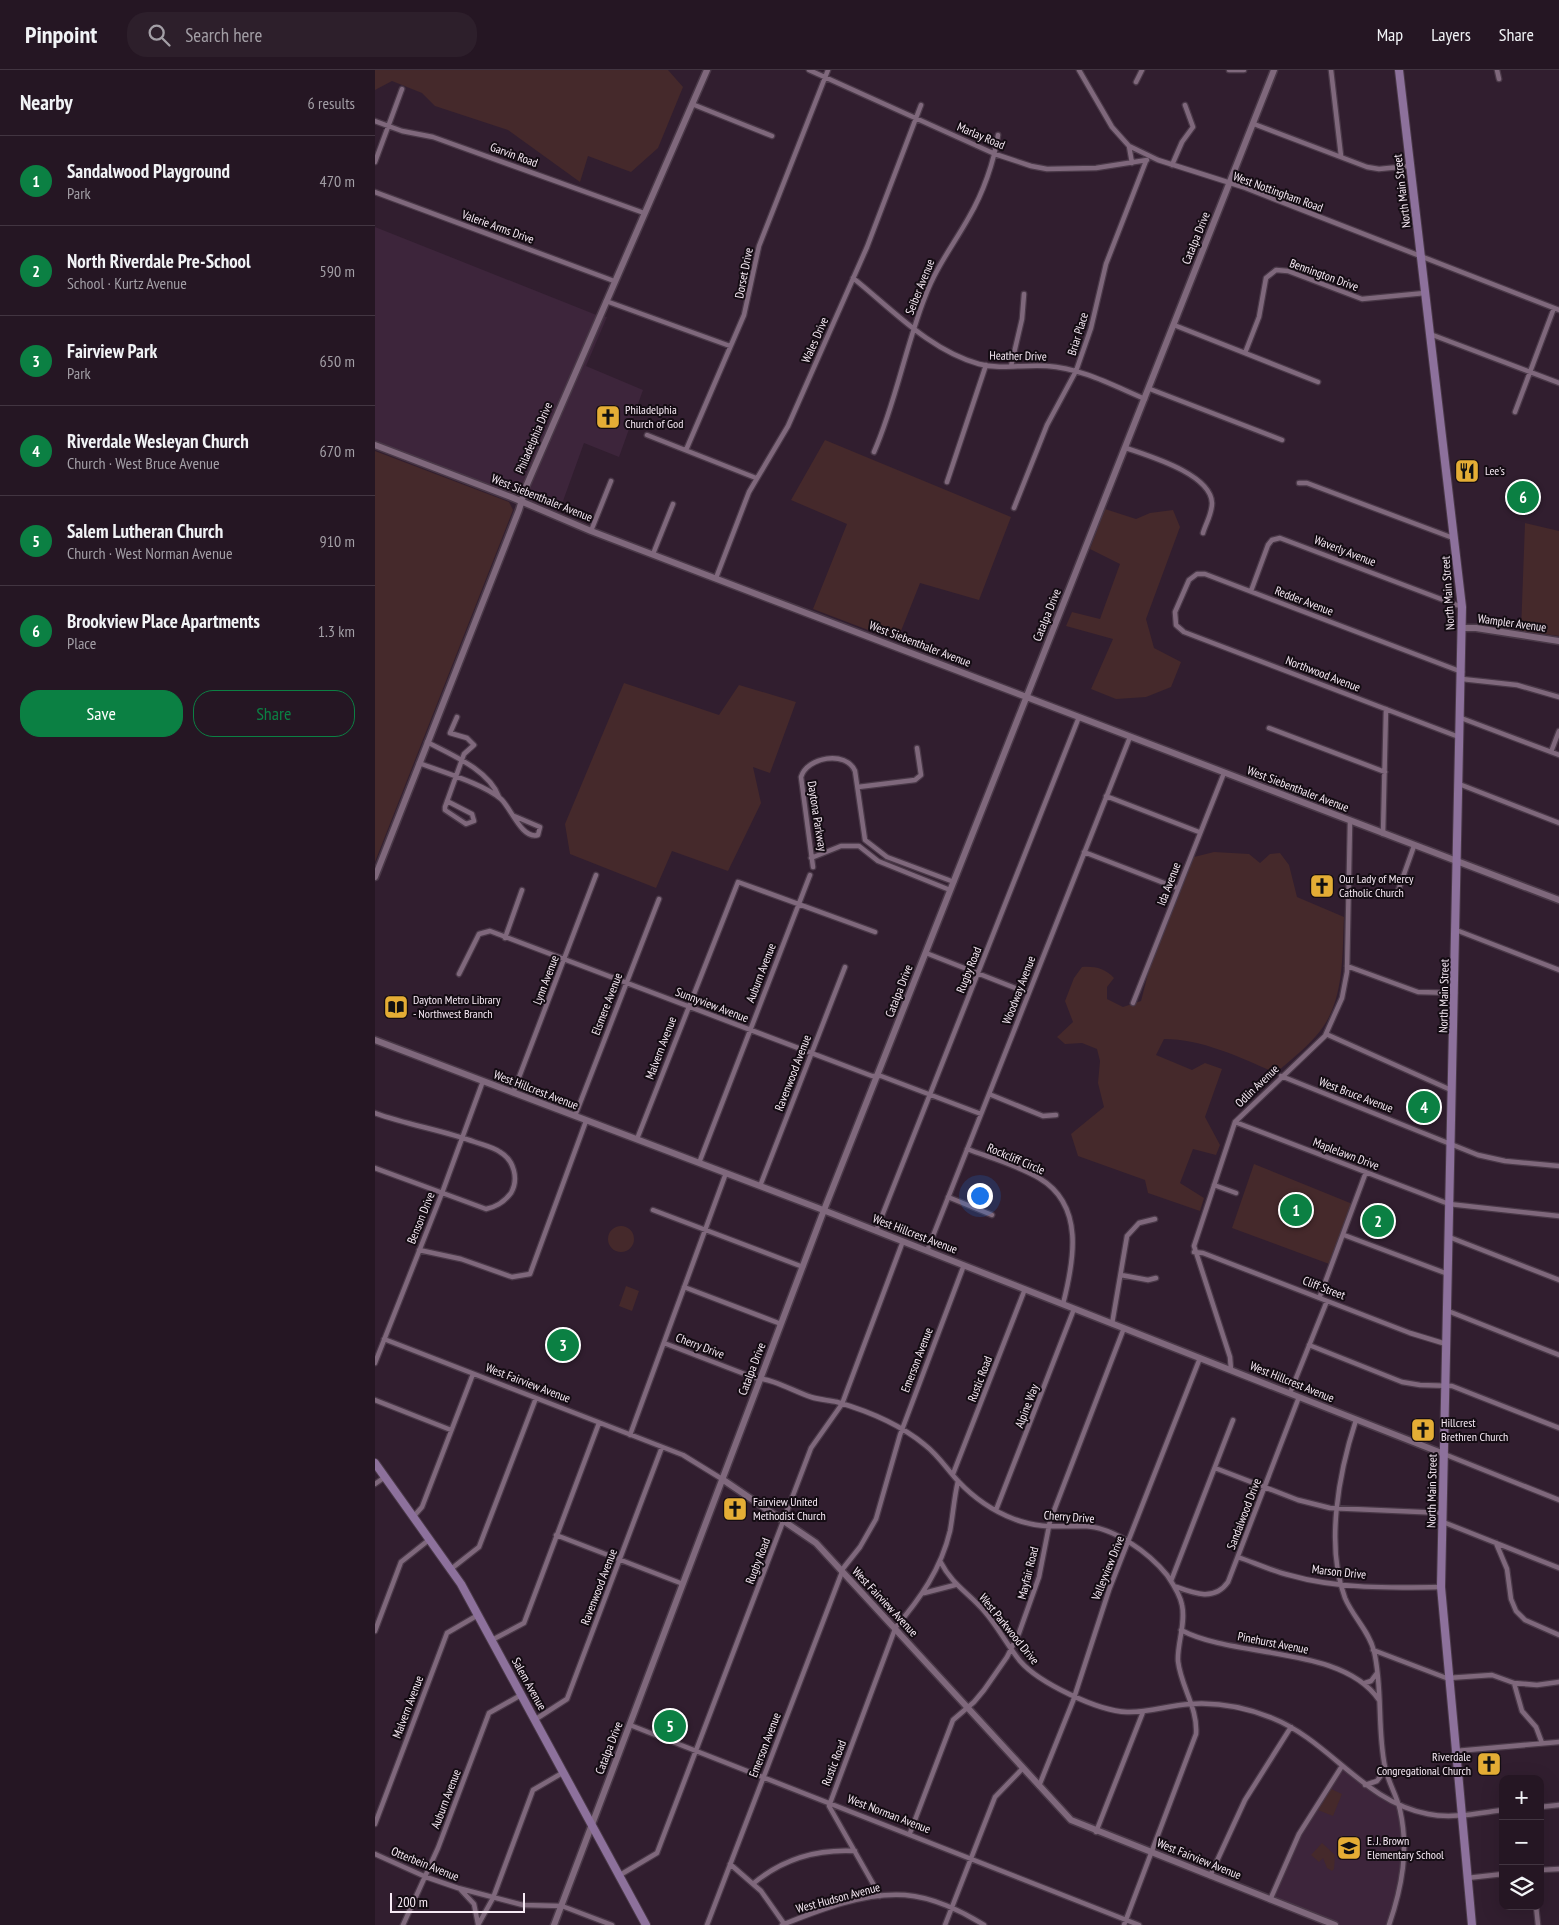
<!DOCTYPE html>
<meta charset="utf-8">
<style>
body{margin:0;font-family:"PT Sans Narrow",sans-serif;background:#2d1f2b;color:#f1f3f6}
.controls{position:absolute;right:15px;bottom:15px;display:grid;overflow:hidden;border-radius:10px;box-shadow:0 5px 20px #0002}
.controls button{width:45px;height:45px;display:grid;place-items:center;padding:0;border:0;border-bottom:1px solid #423541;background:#251623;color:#f1f3f6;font:25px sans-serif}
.scale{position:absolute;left:15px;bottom:12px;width:135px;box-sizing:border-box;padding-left:5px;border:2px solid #f7eaf5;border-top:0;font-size:14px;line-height:18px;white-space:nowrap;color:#f7eaf5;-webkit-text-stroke:4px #140c13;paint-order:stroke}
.you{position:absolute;left:604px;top:1125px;width:18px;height:18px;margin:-12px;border:4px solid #fff;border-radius:50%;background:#1a73e8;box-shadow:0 0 0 8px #1a73e833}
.badge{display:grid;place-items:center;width:32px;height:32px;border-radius:50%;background:#0b8043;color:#fff;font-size:16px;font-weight:700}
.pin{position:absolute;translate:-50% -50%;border:2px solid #fff;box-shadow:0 1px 5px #0006}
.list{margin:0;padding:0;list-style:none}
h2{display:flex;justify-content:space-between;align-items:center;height:65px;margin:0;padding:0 20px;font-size:21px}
h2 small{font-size:16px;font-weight:400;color:#a39fa6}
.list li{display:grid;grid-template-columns:32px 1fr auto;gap:15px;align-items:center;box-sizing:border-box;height:90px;padding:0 20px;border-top:1px solid #423541}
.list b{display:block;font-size:19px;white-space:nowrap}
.list p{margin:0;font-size:16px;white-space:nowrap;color:#a39fa6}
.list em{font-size:16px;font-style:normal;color:#a39fa6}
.actions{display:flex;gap:10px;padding:15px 20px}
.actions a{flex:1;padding:11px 0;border:1px solid #0b8043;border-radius:20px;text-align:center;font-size:18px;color:#0b8043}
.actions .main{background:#0b8043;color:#fff}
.icon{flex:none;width:28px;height:28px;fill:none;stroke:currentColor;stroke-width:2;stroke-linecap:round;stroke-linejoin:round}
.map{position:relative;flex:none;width:1184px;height:1855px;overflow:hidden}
header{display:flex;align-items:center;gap:30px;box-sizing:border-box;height:70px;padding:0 25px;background:#251623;border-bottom:1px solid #423541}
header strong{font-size:24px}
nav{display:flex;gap:28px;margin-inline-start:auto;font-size:18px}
.search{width:350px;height:45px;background:#2d1f2b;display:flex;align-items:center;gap:12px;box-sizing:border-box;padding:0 18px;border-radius:20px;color:#a39fa6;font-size:19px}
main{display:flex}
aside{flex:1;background:#251623}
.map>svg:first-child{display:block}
.built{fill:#3d253b}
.green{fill:#45292b}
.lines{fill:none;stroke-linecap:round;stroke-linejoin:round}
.street-casing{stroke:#4a3948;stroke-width:7}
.secondary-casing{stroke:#4a3948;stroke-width:9}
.primary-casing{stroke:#4a3948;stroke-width:10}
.street{stroke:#7f687c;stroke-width:4.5}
.secondary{stroke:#7f687c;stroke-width:6}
.primary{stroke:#8d719c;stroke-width:8}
.labels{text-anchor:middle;stroke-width:4;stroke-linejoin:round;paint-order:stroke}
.street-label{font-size:12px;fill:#f7eaf5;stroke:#140c13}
.poi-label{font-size:12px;fill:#f7eaf5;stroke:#140c13;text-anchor:start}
</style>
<header>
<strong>Pinpoint</strong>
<div class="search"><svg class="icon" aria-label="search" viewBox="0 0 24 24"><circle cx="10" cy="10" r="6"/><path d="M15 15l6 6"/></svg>Search here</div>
<nav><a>Map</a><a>Layers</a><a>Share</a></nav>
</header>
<main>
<aside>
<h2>Nearby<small>6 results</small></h2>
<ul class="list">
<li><span class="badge">1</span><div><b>Sandalwood Playground</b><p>Park</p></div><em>470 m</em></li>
<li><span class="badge">2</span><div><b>North Riverdale Pre-School</b><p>School · Kurtz Avenue</p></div><em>590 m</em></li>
<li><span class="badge">3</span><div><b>Fairview Park</b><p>Park</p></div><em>650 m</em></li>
<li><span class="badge">4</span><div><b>Riverdale Wesleyan Church</b><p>Church · West Bruce Avenue</p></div><em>670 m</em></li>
<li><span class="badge">5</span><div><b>Salem Lutheran Church</b><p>Church · West Norman Avenue</p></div><em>910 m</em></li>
<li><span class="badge">6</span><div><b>Brookview Place Apartments</b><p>Place</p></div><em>1.3 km</em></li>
</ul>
<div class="actions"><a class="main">Save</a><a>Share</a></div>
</aside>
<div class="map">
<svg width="1184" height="1855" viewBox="0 0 1184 1855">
<rect width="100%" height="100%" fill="#311e2f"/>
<!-- built -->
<path class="built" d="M0,157l224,89 8,1 -21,49 57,24 -24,67 -35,-14 -25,69 -184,-70z
M967,1696l56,38 2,6 5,53 -16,62h-54l-65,-25 29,-66z"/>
<!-- green -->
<path class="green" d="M0,0h293l15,17 -25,61 -27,24 -43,-16 -8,26 -72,-52 -73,-24 -13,-13 -30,-12 -17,9z
M450,370l186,77 -32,83 -59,-17 -23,58 -84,-32 34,-85 -56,-24z
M0,381l134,51 4,8 -138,352z
M730,439l31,10 14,-6 23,-3 7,17 -34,92 8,29 27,14 -10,25 -25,10 -30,2 -25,-10 22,-50 -47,-13 6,-14 28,7 20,-55 -30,-15z
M1150,453l34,8v105l-38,-5z
M249,613l95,32 20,-30 57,17 -26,71 -17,-6 8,36 -33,68 -56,-20 -16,37 -86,-34 -5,-30z
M839,782l35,2 11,9 10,-9 10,-1 9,12 8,32 47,20c-2,40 1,87 -28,119 -12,14 -27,25 -40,37 -35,-15 -73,-34 -112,-34l-8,16 36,15 13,-7 17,6 -17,48 15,28 -4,10 -23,-6 -13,34 24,15 -4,13 -52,-18 -3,-13 -67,-24 -7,-22 33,-27 -6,-24 2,-22 -3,-12 -15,-6 -17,1 -8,-7 16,-15 -8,-21 9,-23 8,-11c12,-1 23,1 32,11l-7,9v12l16,8 18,-6 8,-31 45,-113z
M879,1094l101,41 -23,60 -100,-37z
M233 1169a13 13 0 1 1 26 0a13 13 0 1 1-26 0Z
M251,1216l13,5 -7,20 -13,-5z
M956,1719l11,5 -9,22 -15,-6z
M947,1773l13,12 -1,14 -2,2 -5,-3 -4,-10 -4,4 -8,-7z"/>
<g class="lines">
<defs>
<path id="street" d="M434,0l186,84 36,12 16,3 49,-1 51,-8
M704,0l33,57 17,19 29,14 85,27 316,123
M854,0h15
M956,0l10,86
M1122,0l2,9
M761,12l6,-12
M317,34l80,32
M0,51l27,10 31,6 211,76
M879,54l113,43 12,2 31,-3
M754,76l3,17
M0,92l27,-73
M797,95l10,-23 11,-15 -8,-22
M0,122l239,89
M478,208c39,31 76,72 126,86 22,6 46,0 68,2 34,2 67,20 98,33
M231,231l124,45
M799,255l144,57
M1055,264l129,49
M870,283l14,-36 7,-39 10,-8 12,1 74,28 63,-6
M636,296l11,-47 2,-25
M775,319l132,51
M1140,342l39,-104
M272,365l109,43
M751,378c23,8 85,26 86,55 0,11 -6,20 -9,30
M311,380l58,-135 15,-69 69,-176
M499,382c22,-50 31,-104 51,-155 11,-30 29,-53 44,-80 14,-24 25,-55 29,-82
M572,412l39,-117
M924,413h8l146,55
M639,438l33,-83 29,-54 15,-43 15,-64 40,-103
M216,461l20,-50
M278,484l20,-50
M341,508l33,-86 39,-66 79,-179 54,-142
M876,521l17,-46 4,-5 8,-2 182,69
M1087,609l55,6 42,12
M1086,648l98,37
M894,658l116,44
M1084,667l-275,-105 -8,-7 -1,-13 14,-32 8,-6h8l257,98
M52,672c25,13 62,28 72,55
M1176,682l8,-21
M44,693c23,9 65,21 82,36 10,9 21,41 37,36l2,-8 -26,-11
M1084,714l100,39
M483,717l57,-7 6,-5 -4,-27
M731,726l93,36
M72,731l25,13 2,7 -8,3 -21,-14v-3l19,-53 10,-9 -7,-7 -17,-5 7,-16
M1008,764l3,-125
M709,782l93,36
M436,788l30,-12h18l19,15 72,29
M438,797l-12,-90c6,-20 45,-27 54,-6l10,69 22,17 67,25
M1023,821l16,-45
M1081,860l103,40
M130,868l17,-48
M551,883l102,40
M972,896l71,26 37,1
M84,904l20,-40 11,-3 382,145h9l100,38
M758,933l91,-230
M951,964l125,56
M906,1006l197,79 27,6 54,5
M138,1023l83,-218
M614,1024l54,22 13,-1
M0,1043c33,12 67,17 100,29 8,3 18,5 25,10 14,8 19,27 11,41 -6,8 -15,14 -25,16l-111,-41
M200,1046l84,-217
M860,1052l214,82 110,12
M262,1069l101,-257 137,50
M592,1079c24,9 50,16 72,29 46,27 35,83 24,126
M324,1093l111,-288
M839,1115l22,8
M385,1116l85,-219
M573,1127l44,18
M278,1140l150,57
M501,1161l203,-514
M969,1165l104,39
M1074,1167l110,43
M44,1180l42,9 51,18 18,-3 56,-153
M552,1181l203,-514
M819,1182l9,1 207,80 36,11
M746,1205l27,5 8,-2
M309,1217l97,37
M945,1226l46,-124
M1073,1241l111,44
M737,1254l15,-88 12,-13 16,-4
M9,1269l299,116 39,24
M289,1273l91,35c19,1 38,13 56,19 9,3 18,3 26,5 31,9 64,23 88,43 13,10 22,24 33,36 15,16 35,30 56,38 26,10 44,7 70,7 30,1 65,27 83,49 6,9 13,19 15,30 4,19 -5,38 -4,56 3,26 20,47 18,73l-72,191
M934,1275l93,37 18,3 32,1 107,42
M0,1293l67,-170 41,-112
M856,1300l-1,-13 -36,-111 41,-124 90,-86 17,-38 5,-26 3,-150
M915,1323l37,-92
M0,1330l76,30
M981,1350c-17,52 -31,125 -11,178 8,19 24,33 29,53 9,38 3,78 11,116 3,15 12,29 15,43 9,40 2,77 -11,115
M255,1365l96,-262
M1069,1384l115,46
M840,1398l83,32 32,8 113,5
M578,1404l72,-185
M0,1414l10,-7
M621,1440l78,-201
M39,1446l8,-9 51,-133
M1068,1452l116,46
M181,1465l127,49
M1121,1473l11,26 4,30 5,12 9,9 34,15
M863,1487c17,6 34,14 51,18 48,14 102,13 152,12
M565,1491c13,25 28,31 45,51 13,15 22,33 35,49 19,22 78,50 107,51 21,1 42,-7 63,-8 28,-2 57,4 82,14 58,23 92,84 156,96 24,5 51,-1 75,-4
M76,1499l28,-22 57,-149
M466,1501l19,-24 16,-28 24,-84 64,-170
M796,1511l62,-161
M799,1516c19,7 40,16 54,-4l71,-185
M549,1523l31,-8
M520,1558c25,-29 46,-59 55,-97 3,-16 4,-33 8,-50
M806,1560c54,29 161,15 198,70
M0,1561l26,-69 29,-23
M117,1570l32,-17 75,-200
M998,1580l76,29
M1073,1608l44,-3 22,8 23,2 22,-3
M990,1613l6,-2 6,-8
M1139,1613l8,28 14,16 6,16
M161,1649l31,-20 95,-252
M255,1655l509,200
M1081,1681l103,-9
M990,1715l12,-4 8,-11
M664,1716l34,-85 36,-111 91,-232
M1165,1737l19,-2
M0,1754l72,-191 31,-18
M721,1762l47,-120
M535,1763l43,-113 21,-18 10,-12 23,-33 12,-24 20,-56 11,-56 74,-193
M0,1784l51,23 32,11 65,17 39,1 50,19
M355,1794l31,27 24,34
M1165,1800l19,-1
M245,1805l37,-22 154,-405 31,-44 61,-163
M835,1806l35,-76 46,-73
M1092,1808l36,-4
M379,1813c30,-25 63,-34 101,-32
M86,1820l13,14 4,20
M505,1826l-51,-90 66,-177
M895,1830l29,-66 43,-68
M1161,1836l2,19
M28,1855l35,-77 51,-135 32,-18
M103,1855l15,-27 40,-108 31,-18
M332,1855l135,-353
M407,1855c37,-15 83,-33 123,-30 27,2 57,16 79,30
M570,1855l50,-128 28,-29"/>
<path id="secondary" d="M0,375l136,52 80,34 968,369
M1088,558h13l83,13
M0,807l144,-367 6,-21 182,-419
M0,970l443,168 626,246
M347,1409l94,64 255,277 264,105
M179,1855l270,-715 450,-1140"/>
<path id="primary" d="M1024,0l63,537 -21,980 31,338
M0,1393l86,121 185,341"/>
</defs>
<!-- street casing -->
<use href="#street" class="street-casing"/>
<!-- secondary casing -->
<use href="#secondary" class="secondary-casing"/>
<!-- primary casing -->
<use href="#primary" class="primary-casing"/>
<!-- street -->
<use href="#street" class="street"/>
<!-- secondary -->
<use href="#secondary" class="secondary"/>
<!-- primary -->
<use href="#primary" class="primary"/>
</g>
<!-- icons -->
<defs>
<symbol id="church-square" viewBox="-11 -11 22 22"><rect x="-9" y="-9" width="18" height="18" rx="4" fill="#e4ad35" stroke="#140c13"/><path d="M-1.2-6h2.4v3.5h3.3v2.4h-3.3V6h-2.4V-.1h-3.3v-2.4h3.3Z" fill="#111"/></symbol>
<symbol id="restaurant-square" viewBox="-11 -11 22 22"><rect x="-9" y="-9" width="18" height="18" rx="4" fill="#e4ad35" stroke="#140c13"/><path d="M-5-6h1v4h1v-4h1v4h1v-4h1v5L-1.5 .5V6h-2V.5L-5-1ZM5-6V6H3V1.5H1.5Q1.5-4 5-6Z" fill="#111"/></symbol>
<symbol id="library-square" viewBox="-11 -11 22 22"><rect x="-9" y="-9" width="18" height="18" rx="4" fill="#e4ad35" stroke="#140c13"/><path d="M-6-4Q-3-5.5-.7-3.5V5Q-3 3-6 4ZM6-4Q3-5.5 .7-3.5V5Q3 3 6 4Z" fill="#111"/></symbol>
<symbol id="school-square" viewBox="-11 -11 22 22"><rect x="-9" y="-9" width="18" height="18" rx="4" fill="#e4ad35" stroke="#140c13"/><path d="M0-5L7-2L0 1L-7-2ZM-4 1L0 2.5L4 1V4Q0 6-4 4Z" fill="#111"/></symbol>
</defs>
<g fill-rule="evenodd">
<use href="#church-square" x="219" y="333" width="28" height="28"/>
<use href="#restaurant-square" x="1078" y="387" width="28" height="28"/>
<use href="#church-square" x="933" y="802" width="28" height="28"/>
<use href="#library-square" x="7" y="923" width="28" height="28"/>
<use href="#church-square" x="1034" y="1346" width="28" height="28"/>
<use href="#church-square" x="346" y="1425" width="28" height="28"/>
<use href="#church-square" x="1100" y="1680" width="28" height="28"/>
<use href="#school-square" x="960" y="1764" width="28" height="28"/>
</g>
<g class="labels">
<!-- street labels -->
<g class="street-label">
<text transform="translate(606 66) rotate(23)" y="4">Marlay Road</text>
<text transform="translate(139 85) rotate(20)" y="4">Garvin Road</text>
<text transform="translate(1027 121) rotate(-97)" y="4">North Main Street</text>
<text transform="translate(903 122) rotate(20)" y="4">West Nottingham Road</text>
<text transform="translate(123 157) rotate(20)" y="4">Valerie Arms Drive</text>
<text transform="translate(821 168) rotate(-68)" y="4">Catalpa Drive</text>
<text transform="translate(369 203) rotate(-79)" y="4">Dorset Drive</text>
<text transform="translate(949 205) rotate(20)" y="4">Bennington Drive</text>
<text transform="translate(545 217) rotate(-68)" y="4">Seiber Avenue</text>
<text transform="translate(703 264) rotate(-73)" y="4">Briar Place</text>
<text transform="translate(440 270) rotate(-66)" y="4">Wales Drive</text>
<text transform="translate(643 286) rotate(1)" y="4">Heather Drive</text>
<text transform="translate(159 368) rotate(-67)" y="4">Philadelphia Drive</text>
<text transform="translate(167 428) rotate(22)" y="4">West Siebenthaler Avenue</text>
<text transform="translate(970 481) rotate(21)" y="4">Waverly Avenue</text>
<text transform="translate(1073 523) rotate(-94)" y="4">North Main Street</text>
<text transform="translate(929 531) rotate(21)" y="4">Redder Avenue</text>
<text transform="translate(672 545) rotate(-68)" y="4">Catalpa Drive</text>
<text transform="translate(1137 553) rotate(8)" y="4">Wampler Avenue</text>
<text transform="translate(545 574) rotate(21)" y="4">West Siebenthaler Avenue</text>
<text transform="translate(948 604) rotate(21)" y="4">Northwood Avenue</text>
<text transform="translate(923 719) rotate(21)" y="4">West Siebenthaler Avenue</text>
<text transform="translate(442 746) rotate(81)" y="4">Daytona Parkway</text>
<text transform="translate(794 814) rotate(-69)" y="4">Ida Avenue</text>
<text transform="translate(594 900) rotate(-68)" y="4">Rugby Road</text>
<text transform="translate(386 903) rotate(-69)" y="4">Auburn Avenue</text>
<text transform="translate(171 910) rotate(-69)" y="4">Lynn Avenue</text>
<text transform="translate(644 920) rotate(-69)" y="4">Woodway Avenue</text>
<text transform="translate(524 921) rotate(-69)" y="4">Catalpa Drive</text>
<text transform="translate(1069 926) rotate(-89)" y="4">North Main Street</text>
<text transform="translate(232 934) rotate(-69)" y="4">Elsmere Avenue</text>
<text transform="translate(337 935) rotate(21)" y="4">Sunnyview Avenue</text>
<text transform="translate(286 978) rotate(-69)" y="4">Malvern Avenue</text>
<text transform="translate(418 1003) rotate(-69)" y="4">Ravenwood Avenue</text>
<text transform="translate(882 1016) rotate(-44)" y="4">Odlin Avenue</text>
<text transform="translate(161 1020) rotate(21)" y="4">West Hillcrest Avenue</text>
<text transform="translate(981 1025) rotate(21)" y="4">West Bruce Avenue</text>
<text transform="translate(971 1084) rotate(21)" y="4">Maplelawn Drive</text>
<text transform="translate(641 1089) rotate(23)" y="4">Rockcliff Circle</text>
<text transform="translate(46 1148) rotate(-68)" y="4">Benson Drive</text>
<text transform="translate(540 1164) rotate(21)" y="4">West Hillcrest Avenue</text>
<text transform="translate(949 1218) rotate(21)" y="4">Cliff Street</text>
<text transform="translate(325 1276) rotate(21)" y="4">Cherry Drive</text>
<text transform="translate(542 1290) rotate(-69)" y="4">Emerson Avenue</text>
<text transform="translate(377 1299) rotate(-69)" y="4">Catalpa Drive</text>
<text transform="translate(605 1309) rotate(-69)" y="4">Rustic Road</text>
<text transform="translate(917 1312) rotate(22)" y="4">West Hillcrest Avenue</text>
<text transform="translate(153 1313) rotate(21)" y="4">West Fairview Avenue</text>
<text transform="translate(652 1336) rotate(-69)" y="4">Alpine Way</text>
<text transform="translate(1057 1421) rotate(-89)" y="4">North Main Street</text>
<text transform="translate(869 1444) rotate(-69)" y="4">Sandalwood Drive</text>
<text transform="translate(694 1447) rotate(4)" y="4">Cherry Drive</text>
<text transform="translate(383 1491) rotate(-69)" y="4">Rugby Road</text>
<text transform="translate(733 1498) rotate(-68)" y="4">Valleyview Drive</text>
<text transform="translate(964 1502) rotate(6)" y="4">Marson Drive</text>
<text transform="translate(653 1503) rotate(-76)" y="4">Mayfair Road</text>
<text transform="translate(224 1517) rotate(-69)" y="4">Ravenwood Avenue</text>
<text transform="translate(510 1532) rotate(47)" y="4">West Fairview Avenue</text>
<text transform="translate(634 1559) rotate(51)" y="4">West Parkwood Drive</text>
<text transform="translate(898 1573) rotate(11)" y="4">Pinehurst Avenue</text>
<text transform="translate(154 1614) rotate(61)" y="4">Salem Avenue</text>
<text transform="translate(33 1637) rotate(-69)" y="4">Malvern Avenue</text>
<text transform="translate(390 1675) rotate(-69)" y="4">Emerson Avenue</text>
<text transform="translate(234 1678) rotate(-69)" y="4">Catalpa Drive</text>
<text transform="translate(459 1693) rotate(-69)" y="4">Rustic Road</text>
<text transform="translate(71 1729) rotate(-69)" y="4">Auburn Avenue</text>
<text transform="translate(514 1744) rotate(21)" y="4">West Norman Avenue</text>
<text transform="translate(824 1789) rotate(22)" y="4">West Fairview Avenue</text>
<text transform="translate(50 1794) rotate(22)" y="4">Otterbein Avenue</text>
<text transform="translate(463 1828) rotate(-15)" y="4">West Hudson Avenue</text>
</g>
<!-- poi labels -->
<g class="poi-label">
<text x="250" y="344">Philadelphia<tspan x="250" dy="14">Church of God</tspan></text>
<text x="1110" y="405">Lee's</text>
<text x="964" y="813">Our Lady of Mercy<tspan x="964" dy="14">Catholic Church</tspan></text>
<text x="38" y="934">Dayton Metro Library<tspan x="38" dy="14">- Northwest Branch</tspan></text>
<text x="1066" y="1357">Hillcrest<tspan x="1066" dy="14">Brethren Church</tspan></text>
<text x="378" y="1436">Fairview United<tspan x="378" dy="14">Methodist Church</tspan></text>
<text x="1096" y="1691" text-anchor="end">Riverdale<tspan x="1096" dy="14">Congregational Church</tspan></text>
<text x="992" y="1775">E. J. Brown<tspan x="992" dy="14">Elementary School</tspan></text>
</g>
</g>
</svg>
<div class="controls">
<button>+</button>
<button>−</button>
<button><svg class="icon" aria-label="layers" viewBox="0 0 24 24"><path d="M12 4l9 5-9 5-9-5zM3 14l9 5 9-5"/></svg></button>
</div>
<div class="scale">200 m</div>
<div class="you"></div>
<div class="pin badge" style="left:921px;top:1140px">1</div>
<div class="pin badge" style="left:1003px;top:1151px">2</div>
<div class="pin badge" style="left:188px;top:1275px">3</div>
<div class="pin badge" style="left:1049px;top:1037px">4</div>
<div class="pin badge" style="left:295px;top:1656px">5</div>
<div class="pin badge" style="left:1148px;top:427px">6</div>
</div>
</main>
